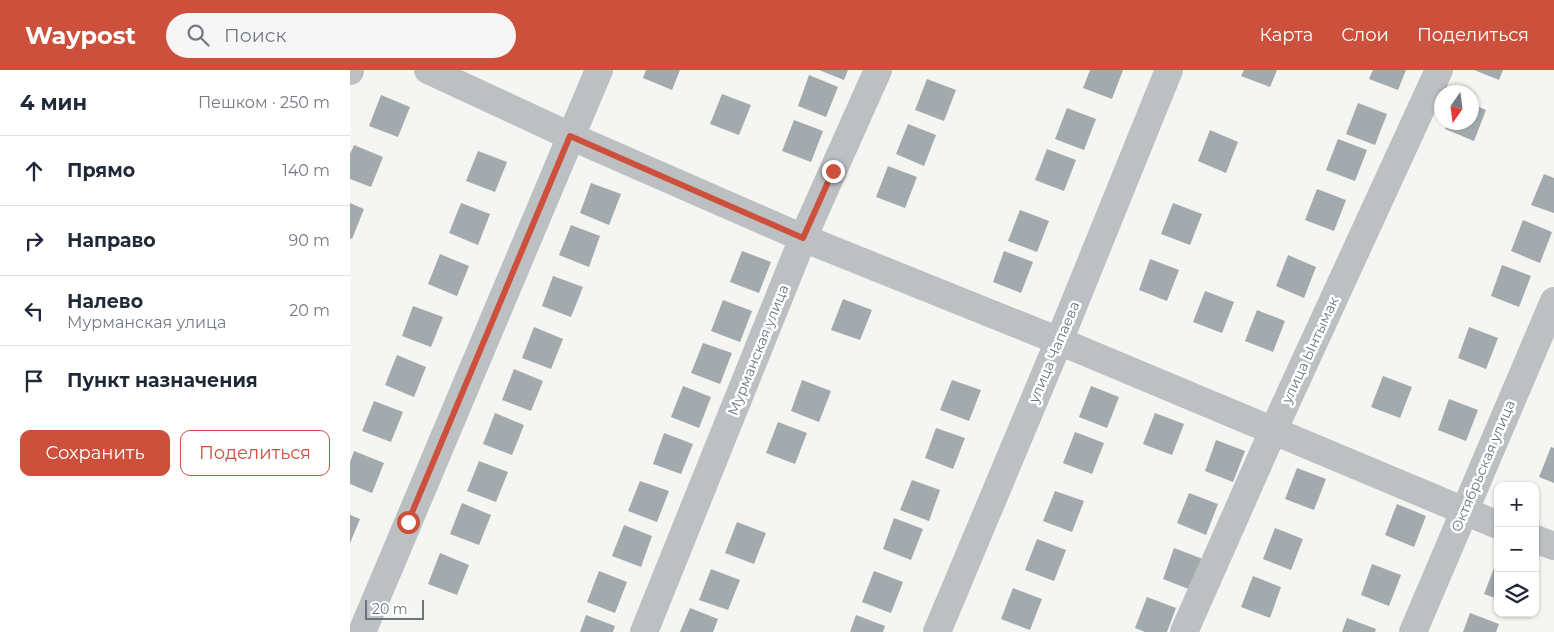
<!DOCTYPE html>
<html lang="ru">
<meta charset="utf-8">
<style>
body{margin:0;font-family:Montserrat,sans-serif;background:#f6f6f7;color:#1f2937}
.controls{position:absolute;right:15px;bottom:15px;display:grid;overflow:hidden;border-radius:10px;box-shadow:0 1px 4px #0004}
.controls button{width:45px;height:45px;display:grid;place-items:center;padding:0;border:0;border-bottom:1px solid #e0e1e3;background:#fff;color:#1f2937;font:25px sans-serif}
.compass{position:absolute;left:1084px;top:15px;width:45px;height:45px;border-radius:50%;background:#fff;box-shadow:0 1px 4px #0004;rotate:194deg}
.scale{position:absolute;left:15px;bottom:12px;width:59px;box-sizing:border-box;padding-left:5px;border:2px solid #68777f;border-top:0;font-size:14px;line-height:18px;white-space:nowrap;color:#68777f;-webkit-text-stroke:4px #fff;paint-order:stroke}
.stop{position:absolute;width:15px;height:15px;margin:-11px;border:4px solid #cc503b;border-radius:50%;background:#fff}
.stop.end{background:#cc503b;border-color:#fff;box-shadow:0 1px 5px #0008}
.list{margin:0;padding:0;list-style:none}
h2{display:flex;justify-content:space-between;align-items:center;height:65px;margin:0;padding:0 20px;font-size:21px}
h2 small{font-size:16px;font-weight:400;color:#747a83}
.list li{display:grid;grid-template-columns:32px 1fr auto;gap:15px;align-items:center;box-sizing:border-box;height:70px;padding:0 20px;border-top:1px solid #e0e1e3}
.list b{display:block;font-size:19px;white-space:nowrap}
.list p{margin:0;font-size:16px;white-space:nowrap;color:#747a83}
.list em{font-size:16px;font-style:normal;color:#747a83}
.actions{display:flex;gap:10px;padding:15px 20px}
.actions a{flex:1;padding:11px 0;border:1px solid #cc503b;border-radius:10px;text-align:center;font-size:18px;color:#cc503b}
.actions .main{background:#cc503b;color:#fff}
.icon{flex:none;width:28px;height:28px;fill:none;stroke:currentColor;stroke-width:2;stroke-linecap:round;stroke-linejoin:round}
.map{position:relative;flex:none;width:1204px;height:562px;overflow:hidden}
header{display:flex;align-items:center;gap:30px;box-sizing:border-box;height:70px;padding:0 25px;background:#cc503b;color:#fff}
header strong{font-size:24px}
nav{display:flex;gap:28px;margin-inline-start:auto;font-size:18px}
.search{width:350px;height:45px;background:#f6f6f7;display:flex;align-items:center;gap:12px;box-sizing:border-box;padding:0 18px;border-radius:28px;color:#747a83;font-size:19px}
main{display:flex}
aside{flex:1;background:#fff}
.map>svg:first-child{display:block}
.building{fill:#a2aaae}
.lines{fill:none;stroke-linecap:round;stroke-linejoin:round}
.minor{stroke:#bcc0c3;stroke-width:28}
.route{stroke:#cc503b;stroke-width:6}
.labels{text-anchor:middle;stroke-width:5;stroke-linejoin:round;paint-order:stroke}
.street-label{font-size:14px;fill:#68777f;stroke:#fff}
</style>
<header>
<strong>Waypost</strong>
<div class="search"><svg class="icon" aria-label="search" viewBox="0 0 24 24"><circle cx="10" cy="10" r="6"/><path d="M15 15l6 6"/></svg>Поиск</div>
<nav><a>Карта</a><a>Слои</a><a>Поделиться</a></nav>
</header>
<main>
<aside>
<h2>4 мин<small>Пешком · 250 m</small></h2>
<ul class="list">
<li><svg class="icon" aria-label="ahead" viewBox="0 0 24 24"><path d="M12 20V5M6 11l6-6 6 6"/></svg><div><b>Прямо</b></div><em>140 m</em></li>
<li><svg class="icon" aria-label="right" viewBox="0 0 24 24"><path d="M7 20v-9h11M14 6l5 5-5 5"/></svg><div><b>Направо</b></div><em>90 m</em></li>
<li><svg class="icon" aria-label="left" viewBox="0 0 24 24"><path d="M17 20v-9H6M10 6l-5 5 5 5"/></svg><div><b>Налево</b><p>Мурманская улица</p></div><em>20 m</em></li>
<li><svg class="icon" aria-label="arrive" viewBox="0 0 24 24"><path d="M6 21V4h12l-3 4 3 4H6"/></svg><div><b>Пункт назначения</b></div></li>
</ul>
<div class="actions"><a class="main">Сохранить</a><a>Поделиться</a></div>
</aside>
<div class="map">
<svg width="1204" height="562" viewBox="0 0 1204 562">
<rect width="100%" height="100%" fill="#f5f5f2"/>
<!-- building -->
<path class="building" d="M296,0h34l-8,20 -29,-12z
M469,0h29l-4,10z
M740,0h33l-11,29 -29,-11z
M894,0h33l-7,17 -29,-11z
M1023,0h33l-8,20 -29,-11z
M1124,0h29l-4,10z
M459,5l29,12 -12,30 -28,-11z
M577,9l29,11 -12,31 -29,-11z
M372,24l29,11 -12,30 -29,-11z
M31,25l29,12 -12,30 -29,-11z
M1008,33l29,11 -12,31 -29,-11z
M1122,34l14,6 -12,31 -29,-12 3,-7h24z
M717,38l29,11 -12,31 -29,-11z
M444,50l29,11 -12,31 -29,-11z
M558,54l28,11 -12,31 -28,-12z
M860,60l28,12 -12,31 -28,-12z
M988,69l29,11 -12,31 -29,-11z
M4,75l29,12 -12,30 -21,-8v-25z
M697,79l29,11 -12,31 -29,-11z
M128,81l29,11 -12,30 -29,-11z
M538,96l29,11 -12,31 -29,-11z
M1194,104l10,4v35l-23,-8z
M241,113l30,11 -12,31 -29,-12z
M967,119l29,11 -12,31 -29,-11z
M0,133l14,6 -12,30 -2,-1z
M111,133l29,11 -12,31 -29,-12z
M823,133l29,11 -12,31 -29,-11z
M670,140l29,11 -12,31 -29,-11z
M1173,150l29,12 -12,31 -29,-12z
M221,155l29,11 -11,31 -30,-12z
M392,181l29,11 -12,31 -29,-11z
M654,181l29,11 -12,31 -28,-11z
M90,184l29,12 -12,30 -29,-12z
M938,185l28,12 -12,31 -28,-12z
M800,189l29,11 -12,31 -28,-11z
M1152,195l29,11 -12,31 -28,-11z
M203,206l30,11 -12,30 -29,-11z
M855,221l29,11 -12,31 -29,-11z
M493,229l29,11 -12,30 -29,-10z
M373,230l29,11 -12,31 -29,-11z
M63,236l30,11 -12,30 -29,-11z
M907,240l28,11 -12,31 -28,-11z
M184,257l29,12 -12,30 -29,-11z
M1119,257l29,11 -12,31 -28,-11z
M353,273l29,10 -12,31 -29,-11z
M47,285l29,12 -12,30 -29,-12z
M164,299l29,12 -12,30 -29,-11z
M1033,306l29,11 -12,31 -29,-11z
M452,310l29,11 -12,31 -28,-11z
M602,310l29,10 -12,31 -29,-11z
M333,316l28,11 -12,31 -28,-11z
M741,316l28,11 -12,31 -28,-11z
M1099,329l29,11 -12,31 -28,-11z
M24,331l29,11 -12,30 -29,-11z
M145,343l29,12 -12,30 -29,-11z
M805,343l29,11 -12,31 -29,-11z
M428,352l29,11 -12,31 -29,-11z
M586,358l29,10 -12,31 -28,-11z
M725,362l29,11 -12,31 -29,-11z
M314,363l29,11 -12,30 -28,-10z
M866,370l29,11 -12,31 -28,-11z
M1201,377l3,1v35l-15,-6z
M4,381l30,12 -12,30 -22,-9v-22z
M129,391l29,11 -12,30 -29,-11z
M947,398l29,11 -12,31 -29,-11z
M562,410l28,10 -11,31 -29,-11z
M290,411l29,10 -12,31 -29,-11z
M705,421l29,10 -12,31 -29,-11z
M839,423l29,11 -12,31 -29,-12z
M112,433l29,12 -12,30 -29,-11z
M1047,434l29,12 -12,31 -29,-12z
M0,445l10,4 -10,24z
M544,448l29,11 -12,31 -28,-11z
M387,452l29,11 -12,31 -29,-11z
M274,455l28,11 -11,31 -29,-11z
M925,458l28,11 -12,31 -28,-11z
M687,469l29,11 -12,31 -29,-11z
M824,478l29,11 -12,31 -28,-11z
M90,483l29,12 -12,30 -29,-11z
M1146,493h2v36l-14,-5z
M1022,494l29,11 -12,31 -28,-11z
M361,499l29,11 -12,30 -29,-10z
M249,501l28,11 -12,31 -28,-11z
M524,501l29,11 -12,31 -29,-11z
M903,506l28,11 -11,31 -29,-11z
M663,518l29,11 -12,31 -29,-11z
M797,527l29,11 -9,24h-22l-10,-4z
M340,538l28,11 -5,13h-33z
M1120,543l29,11 -3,8h-33z
M236,545l29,11 -2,6h-33z
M506,545l29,11 -2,6h-33z
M997,548l29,11 -1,3h-33z"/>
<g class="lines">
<!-- minor -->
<path class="minor" d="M78,0l142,66 233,102 256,103 439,184
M0,1v-1
M1185,469l19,7
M12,562l237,-562
M294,562l159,-394 75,-168
M587,562l122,-291 110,-271
M834,562l89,-201 166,-361
M1063,562l141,-331"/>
</g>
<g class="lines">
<!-- route -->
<path class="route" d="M58,452l162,-386 233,102 30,-67"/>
</g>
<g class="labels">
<!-- street labels -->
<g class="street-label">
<text transform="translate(408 280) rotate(-68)" y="5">Мурманская улица</text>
<text transform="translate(960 280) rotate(-65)" y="5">улица Ынтымак</text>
<text transform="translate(704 282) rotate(-67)" y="5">улица Чапаева</text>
<text transform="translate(1133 396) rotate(-67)" y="5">Октябрьская улица</text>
</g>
</g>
</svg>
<div class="controls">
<button>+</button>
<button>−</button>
<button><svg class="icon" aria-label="layers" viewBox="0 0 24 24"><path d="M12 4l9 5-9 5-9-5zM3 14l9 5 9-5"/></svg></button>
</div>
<svg class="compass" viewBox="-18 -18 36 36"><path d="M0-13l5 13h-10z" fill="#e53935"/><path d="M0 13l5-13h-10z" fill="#747a83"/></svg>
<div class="scale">20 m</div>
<div class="stop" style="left:58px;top:452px"></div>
<div class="stop end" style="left:483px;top:101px"></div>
</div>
</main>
